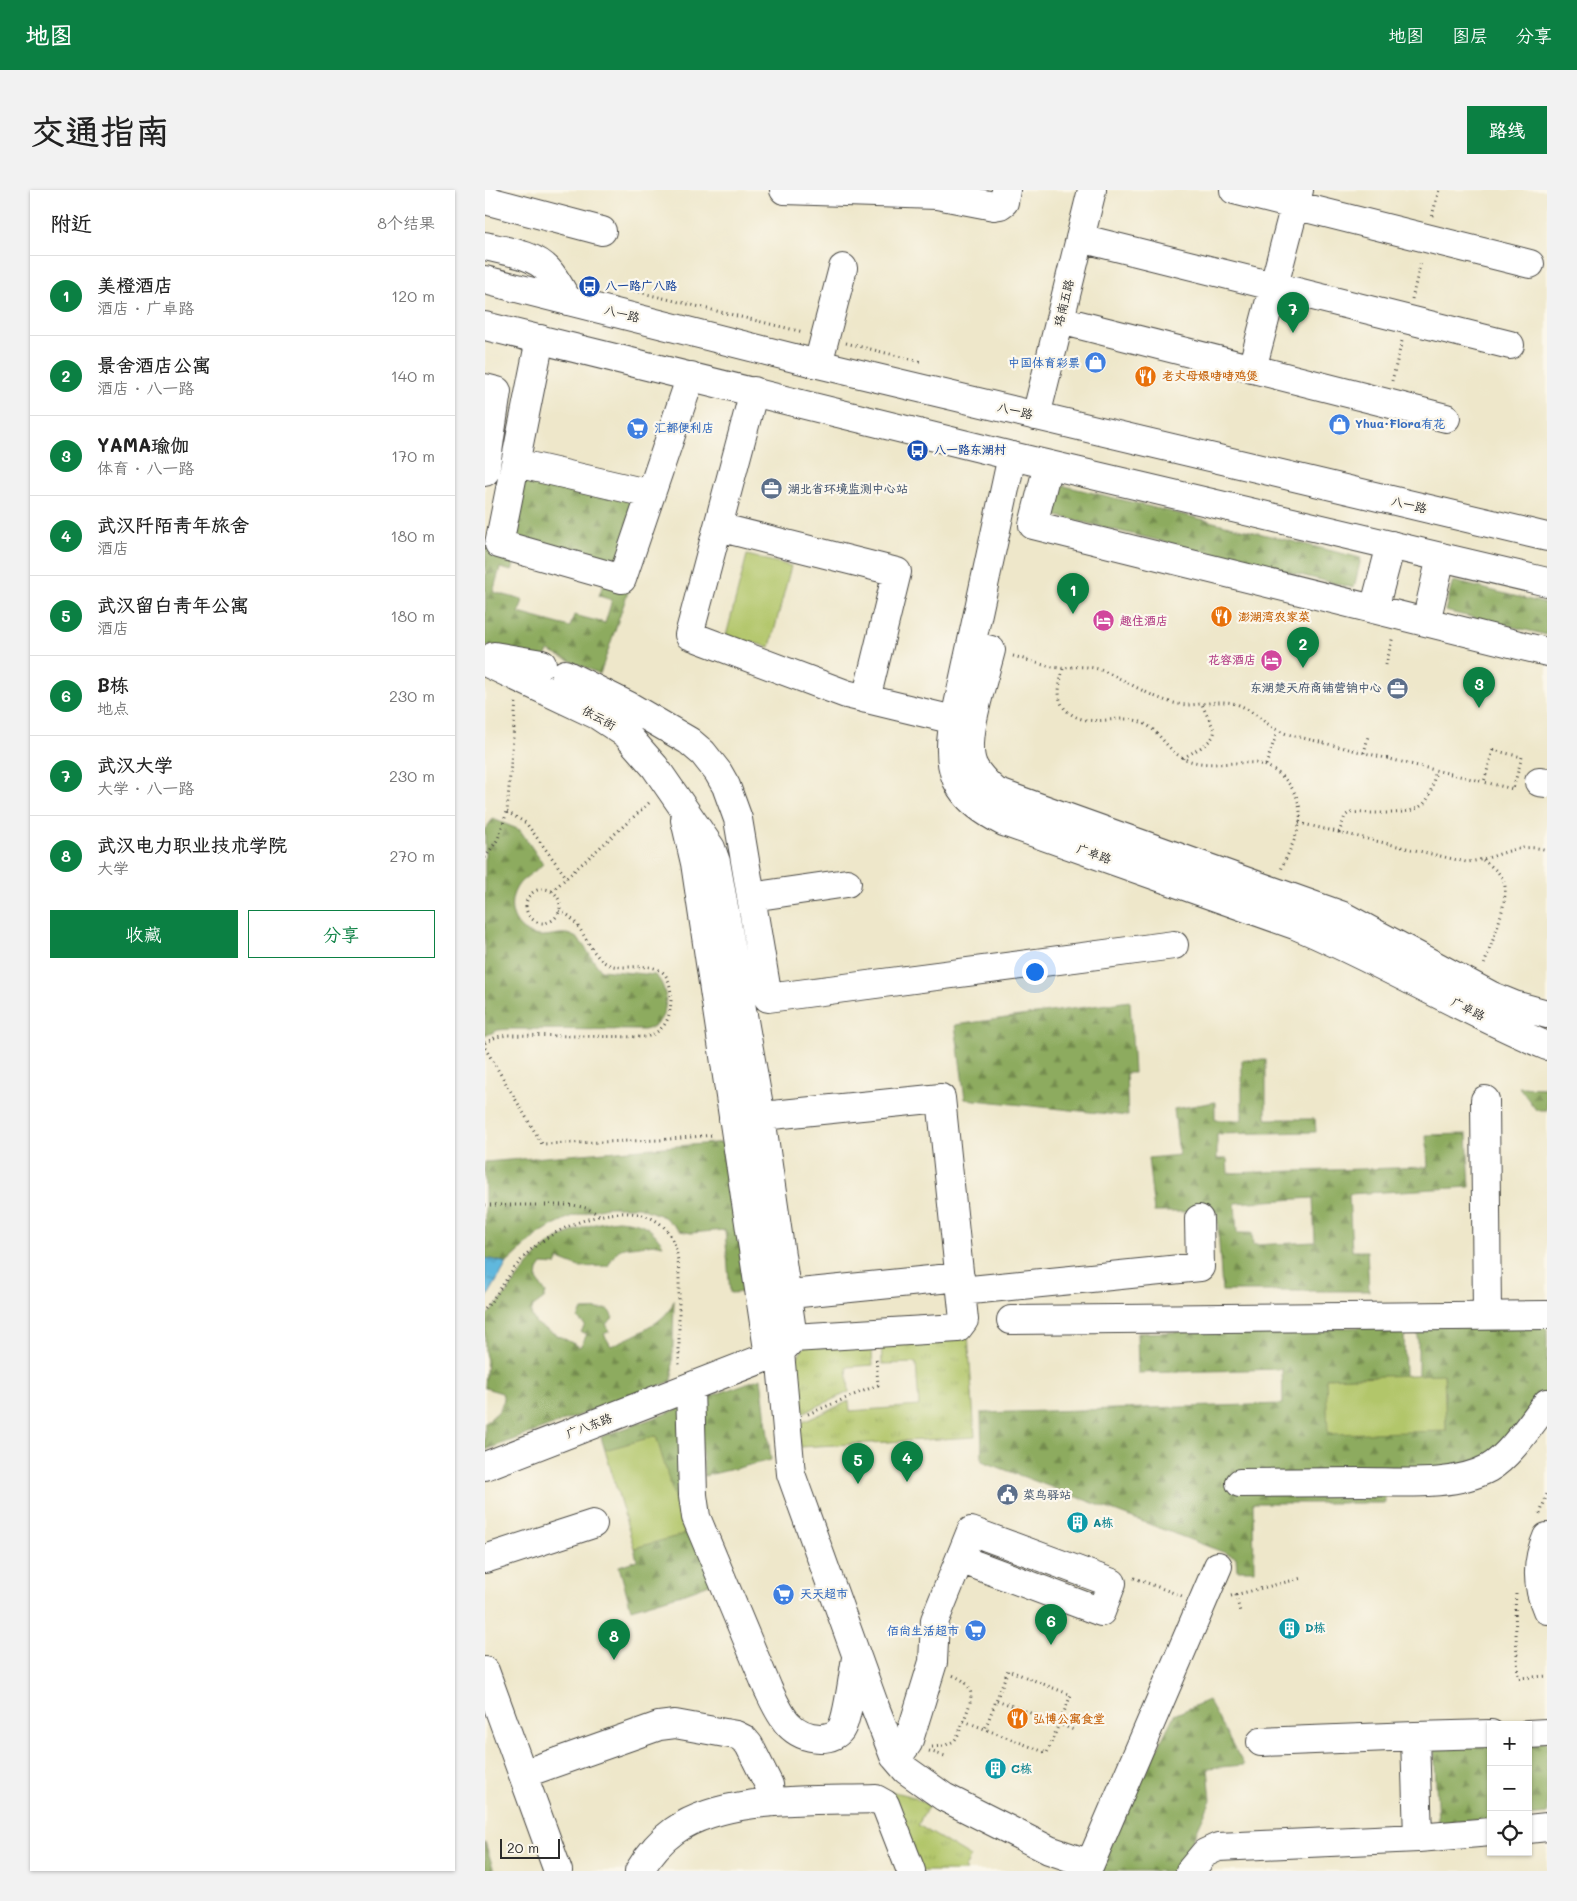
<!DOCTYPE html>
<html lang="zh">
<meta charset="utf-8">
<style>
body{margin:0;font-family:Mali,"LXGW WenKai TC",sans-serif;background:#f2f2f2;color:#222}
.controls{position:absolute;right:15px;bottom:15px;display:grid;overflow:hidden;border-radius:0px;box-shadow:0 1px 4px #0004}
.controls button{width:45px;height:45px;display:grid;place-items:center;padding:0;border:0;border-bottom:1px solid #e0e0e0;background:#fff;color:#222;font:25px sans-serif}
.scale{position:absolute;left:15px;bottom:12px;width:60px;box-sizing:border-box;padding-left:5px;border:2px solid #2b2b2b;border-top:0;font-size:14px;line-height:18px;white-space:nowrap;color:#2b2b2b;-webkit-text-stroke:4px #fbf7ec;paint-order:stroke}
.you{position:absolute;left:549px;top:781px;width:18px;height:18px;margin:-12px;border:4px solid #fff;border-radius:50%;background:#1a73e8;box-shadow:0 0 0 8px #1a73e833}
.badge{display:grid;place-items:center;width:32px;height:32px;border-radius:50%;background:#0b8043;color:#fff;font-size:16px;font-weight:700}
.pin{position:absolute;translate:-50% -41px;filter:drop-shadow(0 1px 2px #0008)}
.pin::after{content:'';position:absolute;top:26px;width:18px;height:15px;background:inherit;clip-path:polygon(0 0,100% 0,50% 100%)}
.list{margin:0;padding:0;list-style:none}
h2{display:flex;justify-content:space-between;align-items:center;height:65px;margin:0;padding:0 20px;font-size:21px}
h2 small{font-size:16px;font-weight:400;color:#767676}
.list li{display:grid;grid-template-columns:32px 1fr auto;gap:15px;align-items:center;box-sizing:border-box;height:80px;padding:0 20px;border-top:1px solid #e0e0e0}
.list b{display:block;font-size:19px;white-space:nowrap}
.list p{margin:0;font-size:16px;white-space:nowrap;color:#767676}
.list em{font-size:16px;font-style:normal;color:#767676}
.actions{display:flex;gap:10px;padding:15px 20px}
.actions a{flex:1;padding:11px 0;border:1px solid #0b8043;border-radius:0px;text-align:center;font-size:18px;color:#0b8043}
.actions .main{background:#0b8043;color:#fff}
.icon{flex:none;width:28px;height:28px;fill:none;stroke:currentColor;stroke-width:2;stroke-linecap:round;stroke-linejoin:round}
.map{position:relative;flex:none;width:1062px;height:1681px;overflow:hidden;border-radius:0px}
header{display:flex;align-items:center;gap:30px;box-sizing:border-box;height:70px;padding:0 25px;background:#0b8043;color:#fff}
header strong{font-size:24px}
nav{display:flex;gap:28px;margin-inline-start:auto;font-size:18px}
.intro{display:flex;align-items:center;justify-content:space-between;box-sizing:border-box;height:120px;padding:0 30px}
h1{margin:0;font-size:35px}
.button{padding:12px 22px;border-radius:0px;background:#0b8043;color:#fff;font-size:18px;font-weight:700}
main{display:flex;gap:30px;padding:0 30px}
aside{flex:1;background:#fff;border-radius:0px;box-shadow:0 1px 4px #0004}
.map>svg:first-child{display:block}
.grass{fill:url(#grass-tufts);stroke:#6e784a}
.forest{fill:url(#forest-firs);stroke:#5c6b44;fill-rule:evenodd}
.pitch{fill:#b2c66a;stroke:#6e784a}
.water{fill:url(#water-ripples);stroke:#467284}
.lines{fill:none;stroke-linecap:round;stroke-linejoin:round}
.minor-casing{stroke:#484743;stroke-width:30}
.major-casing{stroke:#484743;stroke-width:30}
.path{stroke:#484743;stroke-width:3;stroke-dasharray:1 4;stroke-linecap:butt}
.minor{stroke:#fff;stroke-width:28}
.major{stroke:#fff;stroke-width:28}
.labels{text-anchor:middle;stroke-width:4.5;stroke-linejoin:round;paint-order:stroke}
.transit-label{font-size:12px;font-weight:bold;fill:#164399;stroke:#fbf7ec;text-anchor:start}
.street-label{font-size:12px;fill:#2b2b2b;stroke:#fbf7ec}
.shop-label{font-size:12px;font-weight:bold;fill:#366cbe;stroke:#fbf7ec;text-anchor:start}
.food-label{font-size:12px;font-weight:bold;fill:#c56008;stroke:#fbf7ec;text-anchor:start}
.service-label{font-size:12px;font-weight:bold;fill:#4e5e75;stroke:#fbf7ec;text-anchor:start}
.hotel-label{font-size:12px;font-weight:bold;fill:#b23c85;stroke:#fbf7ec;text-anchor:start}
.culture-label{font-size:12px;font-weight:bold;fill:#0d838f;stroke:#fbf7ec;text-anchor:start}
</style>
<header>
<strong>地图</strong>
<nav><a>地图</a><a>图层</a><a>分享</a></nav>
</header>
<div class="intro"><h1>交通指南</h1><a class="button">路线</a></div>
<main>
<aside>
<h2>附近<small>8个结果</small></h2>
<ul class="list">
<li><span class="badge">1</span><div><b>美橙酒店</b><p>酒店 · 广卓路</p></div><em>120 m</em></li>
<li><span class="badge">2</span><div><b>景舍酒店公寓</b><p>酒店 · 八一路</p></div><em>140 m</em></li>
<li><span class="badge">3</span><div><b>YAMA瑜伽</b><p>体育 · 八一路</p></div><em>170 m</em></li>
<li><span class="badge">4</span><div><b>武汉阡陌青年旅舍</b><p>酒店</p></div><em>180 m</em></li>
<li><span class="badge">5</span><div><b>武汉留白青年公寓</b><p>酒店</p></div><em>180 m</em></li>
<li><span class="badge">6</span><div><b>B栋</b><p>地点</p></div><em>230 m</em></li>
<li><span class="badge">7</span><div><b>武汉大学</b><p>大学 · 八一路</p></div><em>230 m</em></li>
<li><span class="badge">8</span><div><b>武汉电力职业技术学院</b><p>大学</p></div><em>270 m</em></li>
</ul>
<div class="actions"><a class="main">收藏</a><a>分享</a></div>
</aside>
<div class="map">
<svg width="1062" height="1681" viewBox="0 0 1062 1681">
<defs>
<pattern id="grass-tufts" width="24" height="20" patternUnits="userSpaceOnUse" patternTransform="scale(1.25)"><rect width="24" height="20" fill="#b2c66a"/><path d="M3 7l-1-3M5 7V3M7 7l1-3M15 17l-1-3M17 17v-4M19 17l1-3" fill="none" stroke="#99aa5c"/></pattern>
<pattern id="forest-firs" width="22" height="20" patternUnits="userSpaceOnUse" patternTransform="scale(1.25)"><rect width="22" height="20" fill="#8dab5e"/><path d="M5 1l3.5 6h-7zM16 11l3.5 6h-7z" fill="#738b4e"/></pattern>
<pattern id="water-ripples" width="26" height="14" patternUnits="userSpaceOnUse" patternTransform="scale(1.25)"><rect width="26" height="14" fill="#60b8dd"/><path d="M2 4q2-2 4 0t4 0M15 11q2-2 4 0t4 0" fill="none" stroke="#4f96b3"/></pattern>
</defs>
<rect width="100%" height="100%" fill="#fbf7ec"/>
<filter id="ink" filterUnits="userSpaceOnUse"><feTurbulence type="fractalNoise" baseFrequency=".02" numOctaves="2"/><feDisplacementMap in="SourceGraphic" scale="10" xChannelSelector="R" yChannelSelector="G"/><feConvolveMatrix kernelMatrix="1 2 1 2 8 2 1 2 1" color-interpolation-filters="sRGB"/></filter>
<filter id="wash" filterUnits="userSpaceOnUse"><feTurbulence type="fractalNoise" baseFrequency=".0096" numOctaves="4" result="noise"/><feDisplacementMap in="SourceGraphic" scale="20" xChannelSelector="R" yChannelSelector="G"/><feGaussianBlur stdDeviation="1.12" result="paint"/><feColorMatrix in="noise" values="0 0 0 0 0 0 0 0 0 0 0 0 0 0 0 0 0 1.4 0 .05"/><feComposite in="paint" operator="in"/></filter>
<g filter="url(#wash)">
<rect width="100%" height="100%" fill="#eee7ca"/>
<!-- grass -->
<path class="grass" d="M483,1143l7,104 -175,10 -1,-23 50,-23 1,10 69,-5 -3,-43 -34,1 -1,-26z
M386,1149l2,26 -26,2 2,25 -51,23 -3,-53 11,-19z
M405,1601l20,5 19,9 -11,20 53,32 -7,12 3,2h-48z"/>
<!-- forest -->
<path class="forest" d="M38,280l120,28 -26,72 -108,-32z
M576,295l300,73 -7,30 -301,-73z
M1,358l31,8 -5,15 -12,-3 -7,24 30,8 -4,13 51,14 4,-12 31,8 7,-23 -13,-4 5,-15 25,8 -29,85 -52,-23 -4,8 -59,-14z
M968,391l94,23v31l-102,-24z
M8,629l27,11 23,34c-7,7 -18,13 -24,20 -16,21 -5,50 21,52 10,1 25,-6 35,1 10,6 17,24 26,33l54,5c17,15 14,51 -11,55l-135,-1 -11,1 -13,6v-207z
M645,811l4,72h-8l2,43 -163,-17 -10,-74z
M757,870h24v59h49l1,13 -99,2v25h10l1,14 200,-6 -2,-32 41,-1 3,53 -121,7 3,57h15l2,40h-147l-5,-79h-63l-6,-54 31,-3 -5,-46 41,-7v18h27zM828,1008l2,44 -62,3 -1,-12h-15l-2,-30z
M1034,897l28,1v22h-11z
M241,952l24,150 -20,1 -5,-63 -34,3 -11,-2 -16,-14 -15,-6 -11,-4h-32l-36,10 -17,8 -16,10 -30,28 -22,-5v-96z
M133,1030c23,2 32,5 45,25 -9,-2 -15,0 -24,1 -21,3 -20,0 -31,20l-29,1 -20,-8 -3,6 -14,-1 -4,6 -1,10 9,13 -2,6 -11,8 -2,7 5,10 44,23 7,-13 -6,-2 4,-7 -7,-6 4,-9 26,-1 5,9 -7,6 4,7 -6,3 7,12c19,-9 57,-23 63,-46l-2,81 -187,69v-27l13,-11 6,-12 -2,-7 -17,-5 2,-28 -2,-8v-35c21,-19 35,-45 55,-65 17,-18 54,-30 78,-32z
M1054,1133l8,6v64l-55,60 -34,15h-74l1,35h-132l1,67h-17l-1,-13 -254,-96 -1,-48 302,-9 -1,-35 -144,4 -1,-40 267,-7 1,50 -79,2 120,53 -2,-56h-26v-50z
M276,1188l10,82 -67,16 -7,-75z
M199,1217l31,175 -27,10 -57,17 -12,-43 18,-6 -3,-12 50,-14 -28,-98 -51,14 -4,-13z
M723,1510l36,65 -36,3 3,32 -31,67 -6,4h-77l77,-156z
M1043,1552h19v72l-19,2z
M1006,1553v76l-53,4 -4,-78z
M0,1652l9,29h-9z"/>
<!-- pitch -->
<path class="pitch" d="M262,365l44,11 -21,81 -44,-11z
M959,1184l2,57 -118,3 -2,-56z
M171,1246l29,98 -51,14 -29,-98z"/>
<!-- water -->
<path class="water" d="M0,1068l22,5 -22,38z"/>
</g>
<g filter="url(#ink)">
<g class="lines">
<defs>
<path id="minor" d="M299,0l153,5 57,11 6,-1 4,-3 2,-12
M749,0l296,74
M0,10l117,31
M595,48l430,107
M0,56c20,5 49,8 63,24 8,9 14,21 20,31
M575,130l386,98
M55,149l-41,205 123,35 69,-203
M333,174l25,-96
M767,179l47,-179
M0,198l12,3 -12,81
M269,201l-65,244 157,59 108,26
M551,226l56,-226
M527,266l-60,277c-6,47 12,69 52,89l291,103c86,36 166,85 252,121
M31,273l135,31
M563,275l-15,60 514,127
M233,337l179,45 -31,127
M889,419l17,-64
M941,432l15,-65
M486,455l20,5c-7,29 -29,89 -18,115 5,11 14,19 23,27l347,124 149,80 22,9 33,9
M9,466l48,8
M0,472l112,53 29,19 29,33 56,81 5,14 45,255 32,221
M80,484l64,32 60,35 14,12 15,19 8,14 12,33 30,179 406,-53
M1054,592l8,1
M200,630l10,43 74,493
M266,707l96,-14
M1000,910l2,215
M476,1101l239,-24 -1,-48
M285,1106l190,-19
M526,1130l536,-5
M295,1162l11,122 84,233 19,49 12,14 38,27 105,53 41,14 128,-298
M205,1197l3,108 3,22 72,172c12,25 21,48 52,49 8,0 16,-2 21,-9 7,-11 12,-55 15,-71
M0,1276l295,-114 13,-14 165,-10 6,-8 -23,-222 -208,21
M755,1293c40,0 81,-1 122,-1 39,0 92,5 127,-14 21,-12 43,-46 58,-65
M1062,1347c-11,25 -11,48 0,73
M0,1369l108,-35
M0,1481l73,200
M1043,1544l19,-1
M930,1546l76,-2
M776,1552l154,-6 3,102
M409,1566l8,-5 6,-8 25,-81 2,-42 36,-89 141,52 -11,29 -141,-53
M38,1584l136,-48 16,-2 61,11 8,4 5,6 20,40 2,17
M1043,1639l19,-2
M154,1681c9,-15 21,-30 35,-40 51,-36 141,-30 202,-32l9,5 26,67
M705,1681l15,-18 13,-6 200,-9 73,-6"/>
<path id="major" d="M0,90l333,84 729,173
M0,136l527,130 535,126"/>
</defs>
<!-- minor casing -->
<use href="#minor" class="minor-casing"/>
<!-- major casing -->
<use href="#major" class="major-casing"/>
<!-- path -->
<path class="path" d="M947,26l7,-26
M149,101l169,41
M927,109l9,-38
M361,153l76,19
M907,191l10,-40
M528,466c16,4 32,11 48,12 4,1 7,-1 11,-1 8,-1 19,0 26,2 28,10 51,29 80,35 20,4 41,-7 61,1 17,7 29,23 48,29l197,48
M901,475l7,-29
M578,479c-4,17 -9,34 8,45 22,15 50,-2 72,9 13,6 21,20 31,29 22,19 55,9 82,11 25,5 46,29 44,56 -2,17 -13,36 -19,51
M1008,560l29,7 -9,32 -29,-7z
M879,563l4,-16
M698,568c8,-5 34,-17 31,-28 -3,-9 -9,-17 -12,-26
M781,575l11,-33
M22,622l19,11 41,55
M814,633l167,39c30,-2 50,-21 81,-12
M854,643l6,-17 4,-3c21,-2 64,6 77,-12 6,-8 7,-21 10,-30
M0,668l13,-19 9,-27 9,-111
M998,670c7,5 15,11 20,19 9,17 -13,67 -19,86
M41 716a17 17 0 1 1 34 0a17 17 0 1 1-34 0Z
M67,701l98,-89
M0,853l11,-6 12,-2 138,2c10,-3 18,-9 22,-19 3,-9 4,-21 2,-31 -6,-35 -47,-11 -66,-25 -14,-10 -20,-31 -32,-43 -3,-4 -9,-6 -13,-8
M0,858l57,96 117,-4 54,-5
M0,1015h88l13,3 14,7
M0,1119c16,-19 28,-43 47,-60 31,-28 120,-62 142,-6 6,17 5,38 5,56 0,23 0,46 0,68
M323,1224l70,-29 -2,-28
M1055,1324l7,-20
M649,1388l48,18
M1031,1404l-1,17 3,67 29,-2
M751,1405l4,17
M746,1406l71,-18
M512,1510l77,30
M479,1531l83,32 24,-58 -63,-25 -23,59
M447,1557l12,-1 10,-5c5,-6 7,-14 10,-21 8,-21 14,-35 -12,-45
M444,1561l16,5"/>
<!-- minor -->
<use href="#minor" class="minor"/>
<!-- major -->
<use href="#major" class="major"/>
</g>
</g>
<!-- icons -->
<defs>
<symbol id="bus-disc" viewBox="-11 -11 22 22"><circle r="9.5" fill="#1a4fb4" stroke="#fbf7ec"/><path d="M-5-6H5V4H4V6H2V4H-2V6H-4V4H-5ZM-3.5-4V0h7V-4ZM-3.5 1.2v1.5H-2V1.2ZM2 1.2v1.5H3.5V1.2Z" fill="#fff"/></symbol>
<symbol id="shop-disc" viewBox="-11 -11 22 22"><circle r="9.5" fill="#3f7fe0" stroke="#fbf7ec"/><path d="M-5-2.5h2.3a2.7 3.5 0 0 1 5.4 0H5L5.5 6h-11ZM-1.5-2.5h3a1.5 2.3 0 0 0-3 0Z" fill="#fff"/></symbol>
<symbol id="restaurant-disc" viewBox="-11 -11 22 22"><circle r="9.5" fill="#e8710a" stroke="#fbf7ec"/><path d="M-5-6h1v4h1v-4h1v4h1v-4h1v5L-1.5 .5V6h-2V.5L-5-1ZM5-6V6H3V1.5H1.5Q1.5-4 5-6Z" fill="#fff"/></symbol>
<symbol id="supermarket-disc" viewBox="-11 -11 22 22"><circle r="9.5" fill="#3f7fe0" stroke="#fbf7ec"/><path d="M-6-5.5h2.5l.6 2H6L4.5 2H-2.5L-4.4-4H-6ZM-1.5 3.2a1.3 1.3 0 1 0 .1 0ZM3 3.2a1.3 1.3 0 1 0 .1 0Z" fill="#fff"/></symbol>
<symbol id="office-disc" viewBox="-11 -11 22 22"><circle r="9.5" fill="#5c6f8a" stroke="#fbf7ec"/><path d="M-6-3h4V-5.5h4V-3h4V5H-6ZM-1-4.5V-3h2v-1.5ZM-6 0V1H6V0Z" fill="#fff"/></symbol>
<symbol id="hotel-disc" viewBox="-11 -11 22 22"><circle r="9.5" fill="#d1479c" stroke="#fbf7ec"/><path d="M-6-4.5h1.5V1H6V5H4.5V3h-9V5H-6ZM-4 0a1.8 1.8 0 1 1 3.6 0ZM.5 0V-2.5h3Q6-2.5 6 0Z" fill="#fff"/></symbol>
<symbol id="civic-disc" viewBox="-11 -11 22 22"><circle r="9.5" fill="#5c6f8a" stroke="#fbf7ec"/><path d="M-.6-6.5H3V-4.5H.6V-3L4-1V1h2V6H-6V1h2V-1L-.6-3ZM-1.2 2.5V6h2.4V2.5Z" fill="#fff"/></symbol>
<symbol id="building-disc" viewBox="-11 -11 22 22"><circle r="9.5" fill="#0f9aa8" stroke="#fbf7ec"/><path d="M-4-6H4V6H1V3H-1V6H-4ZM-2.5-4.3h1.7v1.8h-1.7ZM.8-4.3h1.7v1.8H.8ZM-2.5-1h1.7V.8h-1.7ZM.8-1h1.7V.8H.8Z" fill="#fff"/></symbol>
</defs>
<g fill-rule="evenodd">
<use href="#bus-disc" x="92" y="84" width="25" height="25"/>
<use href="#shop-disc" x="598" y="160" width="25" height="25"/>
<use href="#restaurant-disc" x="648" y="174" width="25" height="25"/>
<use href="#shop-disc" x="842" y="222" width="25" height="25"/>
<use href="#supermarket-disc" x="140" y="226" width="25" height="25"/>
<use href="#bus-disc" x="420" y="248" width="25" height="25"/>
<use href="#office-disc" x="274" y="286" width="25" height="25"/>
<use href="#restaurant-disc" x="724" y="414" width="25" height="25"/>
<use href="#hotel-disc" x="606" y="418" width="25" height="25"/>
<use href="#hotel-disc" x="774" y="458" width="25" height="25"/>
<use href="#office-disc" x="900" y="486" width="25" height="25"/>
<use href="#civic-disc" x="510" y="1292" width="25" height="25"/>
<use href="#building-disc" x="580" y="1320" width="25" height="25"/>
<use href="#supermarket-disc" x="286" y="1392" width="25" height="25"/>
<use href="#building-disc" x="792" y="1426" width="25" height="25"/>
<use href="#supermarket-disc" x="478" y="1428" width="25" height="25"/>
<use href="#restaurant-disc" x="520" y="1516" width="25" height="25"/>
<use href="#building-disc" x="498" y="1566" width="25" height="25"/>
</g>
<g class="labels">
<!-- transit labels -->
<g class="transit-label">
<text x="120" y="100">八一路广八路</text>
<text x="449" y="264">八一路东湖村</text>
</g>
<!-- street labels -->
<g class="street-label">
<text transform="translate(579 113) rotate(-76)" y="4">珞南五路</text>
<text transform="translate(137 124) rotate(14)" y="4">八一路</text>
<text transform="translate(530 221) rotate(13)" y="4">八一路</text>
<text transform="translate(924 315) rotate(13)" y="4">八一路</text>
<text transform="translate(114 528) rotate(29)" y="4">依云街</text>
<text transform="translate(609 664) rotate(19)" y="4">广卓路</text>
<text transform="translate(983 819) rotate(27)" y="4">广卓路</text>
<text transform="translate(104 1236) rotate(-21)" y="4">广八东路</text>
</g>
<!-- shop labels -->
<g class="shop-label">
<text x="595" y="177" text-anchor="end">中国体育彩票</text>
<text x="870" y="238">Yhua·Flora有花</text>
<text x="169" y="242">汇都便利店</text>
<text x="315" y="1408">天天超市</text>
<text x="474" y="1445" text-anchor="end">佰尚生活超市</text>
</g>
<!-- food labels -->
<g class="food-label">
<text x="677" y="190">老丈母娘啫啫鸡煲</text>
<text x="753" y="431">澎湖湾农家菜</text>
<text x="548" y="1533">弘博公寓食堂</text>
</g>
<!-- service labels -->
<g class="service-label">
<text x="303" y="303">湖北省环境监测中心站</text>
<text x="897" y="502" text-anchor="end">东湖楚天府商铺营销中心</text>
<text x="538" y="1309">菜鸟驿站</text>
</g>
<!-- hotel labels -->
<g class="hotel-label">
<text x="635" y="435">趣住酒店</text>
<text x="771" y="474" text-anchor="end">花容酒店</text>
</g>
<!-- culture labels -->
<g class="culture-label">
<text x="608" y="1337">A栋</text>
<text x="820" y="1442">D栋</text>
<text x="526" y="1583">C栋</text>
</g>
</g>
</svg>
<div class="controls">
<button>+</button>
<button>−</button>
<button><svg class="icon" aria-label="locate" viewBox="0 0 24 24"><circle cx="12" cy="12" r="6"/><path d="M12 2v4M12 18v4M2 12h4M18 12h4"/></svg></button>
</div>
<div class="scale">20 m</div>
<div class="you"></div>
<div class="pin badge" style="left:588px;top:424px">1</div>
<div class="pin badge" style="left:818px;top:478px">2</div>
<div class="pin badge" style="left:994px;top:518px">3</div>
<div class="pin badge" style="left:422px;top:1292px">4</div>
<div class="pin badge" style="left:373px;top:1294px">5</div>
<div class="pin badge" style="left:566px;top:1455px">6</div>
<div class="pin badge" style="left:808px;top:143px">7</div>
<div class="pin badge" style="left:129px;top:1470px">8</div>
</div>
</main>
